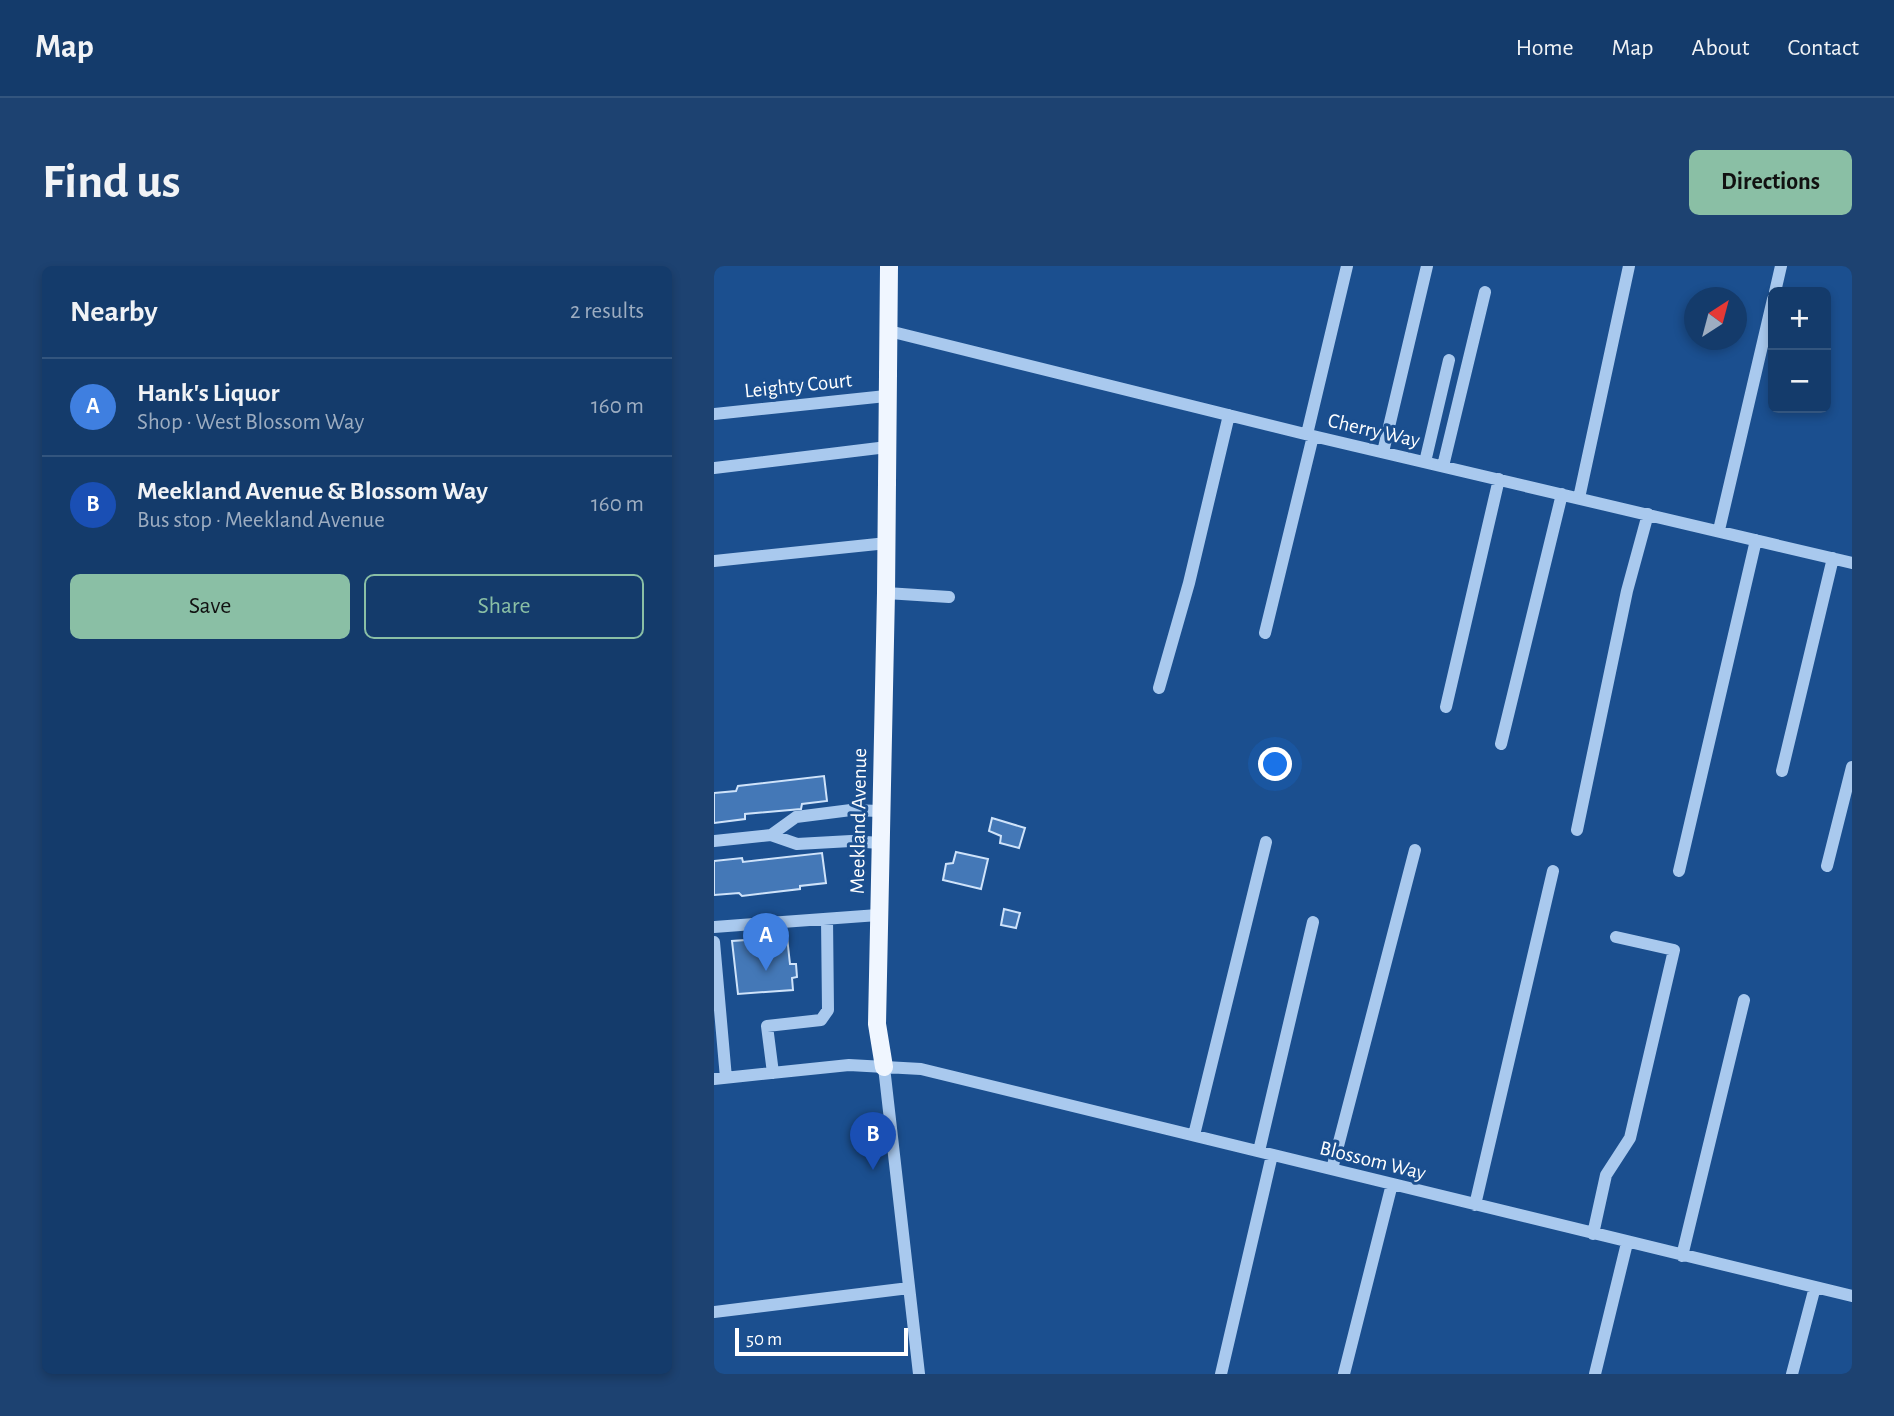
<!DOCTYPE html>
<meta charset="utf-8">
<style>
body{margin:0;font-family:"Alegreya Sans",sans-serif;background:#1d4271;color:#f1f3f6}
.controls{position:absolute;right:21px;top:21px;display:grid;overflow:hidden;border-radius:10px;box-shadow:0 4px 10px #0003}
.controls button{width:63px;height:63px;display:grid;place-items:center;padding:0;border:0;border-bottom:2px solid #33557e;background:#143b6b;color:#f1f3f6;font:35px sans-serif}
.compass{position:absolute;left:970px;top:21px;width:63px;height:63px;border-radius:50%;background:#143b6b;box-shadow:0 4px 10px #0003;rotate:36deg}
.scale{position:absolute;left:21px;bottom:18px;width:173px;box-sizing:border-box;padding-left:7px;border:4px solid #fff;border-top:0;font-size:19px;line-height:24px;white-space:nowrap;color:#fff;-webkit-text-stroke:5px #1b4f8f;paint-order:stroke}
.you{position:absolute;left:562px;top:499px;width:24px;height:24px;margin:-18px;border:5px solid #fff;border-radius:50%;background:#1a73e8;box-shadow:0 0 0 10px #1a73e833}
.badge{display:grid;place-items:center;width:46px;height:46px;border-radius:50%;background:#8abfa5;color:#fff;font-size:23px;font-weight:700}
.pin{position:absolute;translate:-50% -58px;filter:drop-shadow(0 2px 4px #0008)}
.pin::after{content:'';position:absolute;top:37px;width:24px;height:21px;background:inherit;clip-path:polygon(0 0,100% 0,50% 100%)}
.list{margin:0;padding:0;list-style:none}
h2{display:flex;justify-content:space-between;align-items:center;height:91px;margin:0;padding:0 28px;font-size:30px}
h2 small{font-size:23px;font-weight:400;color:#9dadc1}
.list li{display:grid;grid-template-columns:46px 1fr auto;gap:21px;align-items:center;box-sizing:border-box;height:98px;padding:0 28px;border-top:2px solid #33557e}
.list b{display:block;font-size:26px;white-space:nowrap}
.list p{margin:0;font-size:23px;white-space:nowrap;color:#9dadc1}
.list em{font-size:23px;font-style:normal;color:#9dadc1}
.actions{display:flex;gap:14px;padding:21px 28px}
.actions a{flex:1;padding:16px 0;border:2px solid #8abfa5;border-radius:10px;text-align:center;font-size:24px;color:#8abfa5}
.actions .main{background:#8abfa5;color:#111}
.map{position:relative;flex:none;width:1138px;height:1108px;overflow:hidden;border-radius:10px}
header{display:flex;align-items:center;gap:42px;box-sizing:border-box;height:98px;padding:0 35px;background:#143b6b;border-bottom:2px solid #33557e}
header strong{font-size:33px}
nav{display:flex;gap:38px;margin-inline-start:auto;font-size:24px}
.intro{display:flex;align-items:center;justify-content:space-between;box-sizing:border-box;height:168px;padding:0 42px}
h1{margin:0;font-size:49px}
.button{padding:18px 32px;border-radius:10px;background:#8abfa5;color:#111;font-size:24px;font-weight:700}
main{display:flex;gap:42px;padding:0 42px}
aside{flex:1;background:#143b6b;border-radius:10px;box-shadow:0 4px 10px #0003}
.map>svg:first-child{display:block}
.building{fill:#4478b7;stroke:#cfe3fa;stroke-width:2}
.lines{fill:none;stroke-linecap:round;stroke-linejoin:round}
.minor{stroke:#a9c9ee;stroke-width:12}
.major{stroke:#f0f6ff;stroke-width:18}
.labels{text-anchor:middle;stroke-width:6;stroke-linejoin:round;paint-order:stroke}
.street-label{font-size:21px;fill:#fff;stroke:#1b4f8f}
</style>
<header>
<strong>Map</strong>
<nav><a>Home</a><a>Map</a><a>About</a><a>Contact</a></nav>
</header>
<div class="intro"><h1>Find us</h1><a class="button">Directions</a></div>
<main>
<aside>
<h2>Nearby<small>2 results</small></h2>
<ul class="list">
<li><span class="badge" style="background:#3f7fe0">A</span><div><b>Hank's Liquor</b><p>Shop · West Blossom Way</p></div><em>160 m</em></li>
<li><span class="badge" style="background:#1a4fb4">B</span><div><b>Meekland Avenue &amp; Blossom Way</b><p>Bus stop · Meekland Avenue</p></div><em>160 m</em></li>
</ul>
<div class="actions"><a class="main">Save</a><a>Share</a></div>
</aside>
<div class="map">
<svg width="1138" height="1108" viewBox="0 0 1138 1108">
<rect width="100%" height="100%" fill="#1b4f8f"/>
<!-- building -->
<path class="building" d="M110,510l3,25 -25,3 -1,5 -56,5v5l-31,4v-30l22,-2 2,-5z
M278,552l33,10 -6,20 -19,-5 1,-7 -12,-5z
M242,586l32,7 -7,30 -38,-9 3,-16 7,-1z
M108,587l4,30 -26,3v3l-58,7 -3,-3 -25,2v-34l28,-3 1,4z
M290,643l16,4 -4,15 -15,-3z
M73,671l3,27h6l1,13 -5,1 1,12 -55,4 -6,-53z"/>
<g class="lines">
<!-- minor -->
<path class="minor" d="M1061,26l6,-26
M175,65l424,105 539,127
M0,148l172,-18
M593,168l40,-168
M669,186l44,-186
M711,196l24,-102
M729,200l42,-174
M0,202l173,-21
M865,232l50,-232
M1005,264l54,-231
M0,295l173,-18
M172,327l63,4
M551,367l48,-197
M445,422l30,-105 40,-168
M732,441l53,-228
M787,478l61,-250
M1068,505l51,-213
M863,564l50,-239 21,-77
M57,569l26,9 54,-3 29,2
M0,575l57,-6 25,-18 55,-7 29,1
M1113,600l25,-99
M965,605l77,-331
M0,661l164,-12
M0,676l12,136
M170,801l35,307
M59,807l-6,-47 54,-6 7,-10 -1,-91
M0,813l135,-14 72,4 931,227
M480,869l72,-293
M545,885l54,-229
M618,903l83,-319
M761,939l78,-334
M879,968l13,-59 24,-37 44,-188 -58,-13
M968,990l62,-256
M0,1046l195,-24
M507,1108l51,-219
M630,1108l48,-190
M881,1108l32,-131
M1078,1108l23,-87"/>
<!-- major -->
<path class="major" d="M170,801l-7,-43 9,-431 3,-327"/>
</g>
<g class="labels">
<!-- street labels -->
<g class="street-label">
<text transform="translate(84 119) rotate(-6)" y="7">Leighty Court</text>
<text transform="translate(660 164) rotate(13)" y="7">Cherry Way</text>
<text transform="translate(144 555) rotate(-89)" y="7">Meekland Avenue</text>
<text transform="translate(659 894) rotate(14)" y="7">Blossom Way</text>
</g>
</g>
</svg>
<div class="controls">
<button>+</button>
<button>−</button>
</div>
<svg class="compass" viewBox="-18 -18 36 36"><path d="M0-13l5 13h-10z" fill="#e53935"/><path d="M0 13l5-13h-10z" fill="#9dadc1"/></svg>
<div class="scale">50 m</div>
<div class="you"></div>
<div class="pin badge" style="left:52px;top:705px;background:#3f7fe0">A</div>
<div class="pin badge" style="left:159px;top:904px;background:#1a4fb4">B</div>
</div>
</main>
